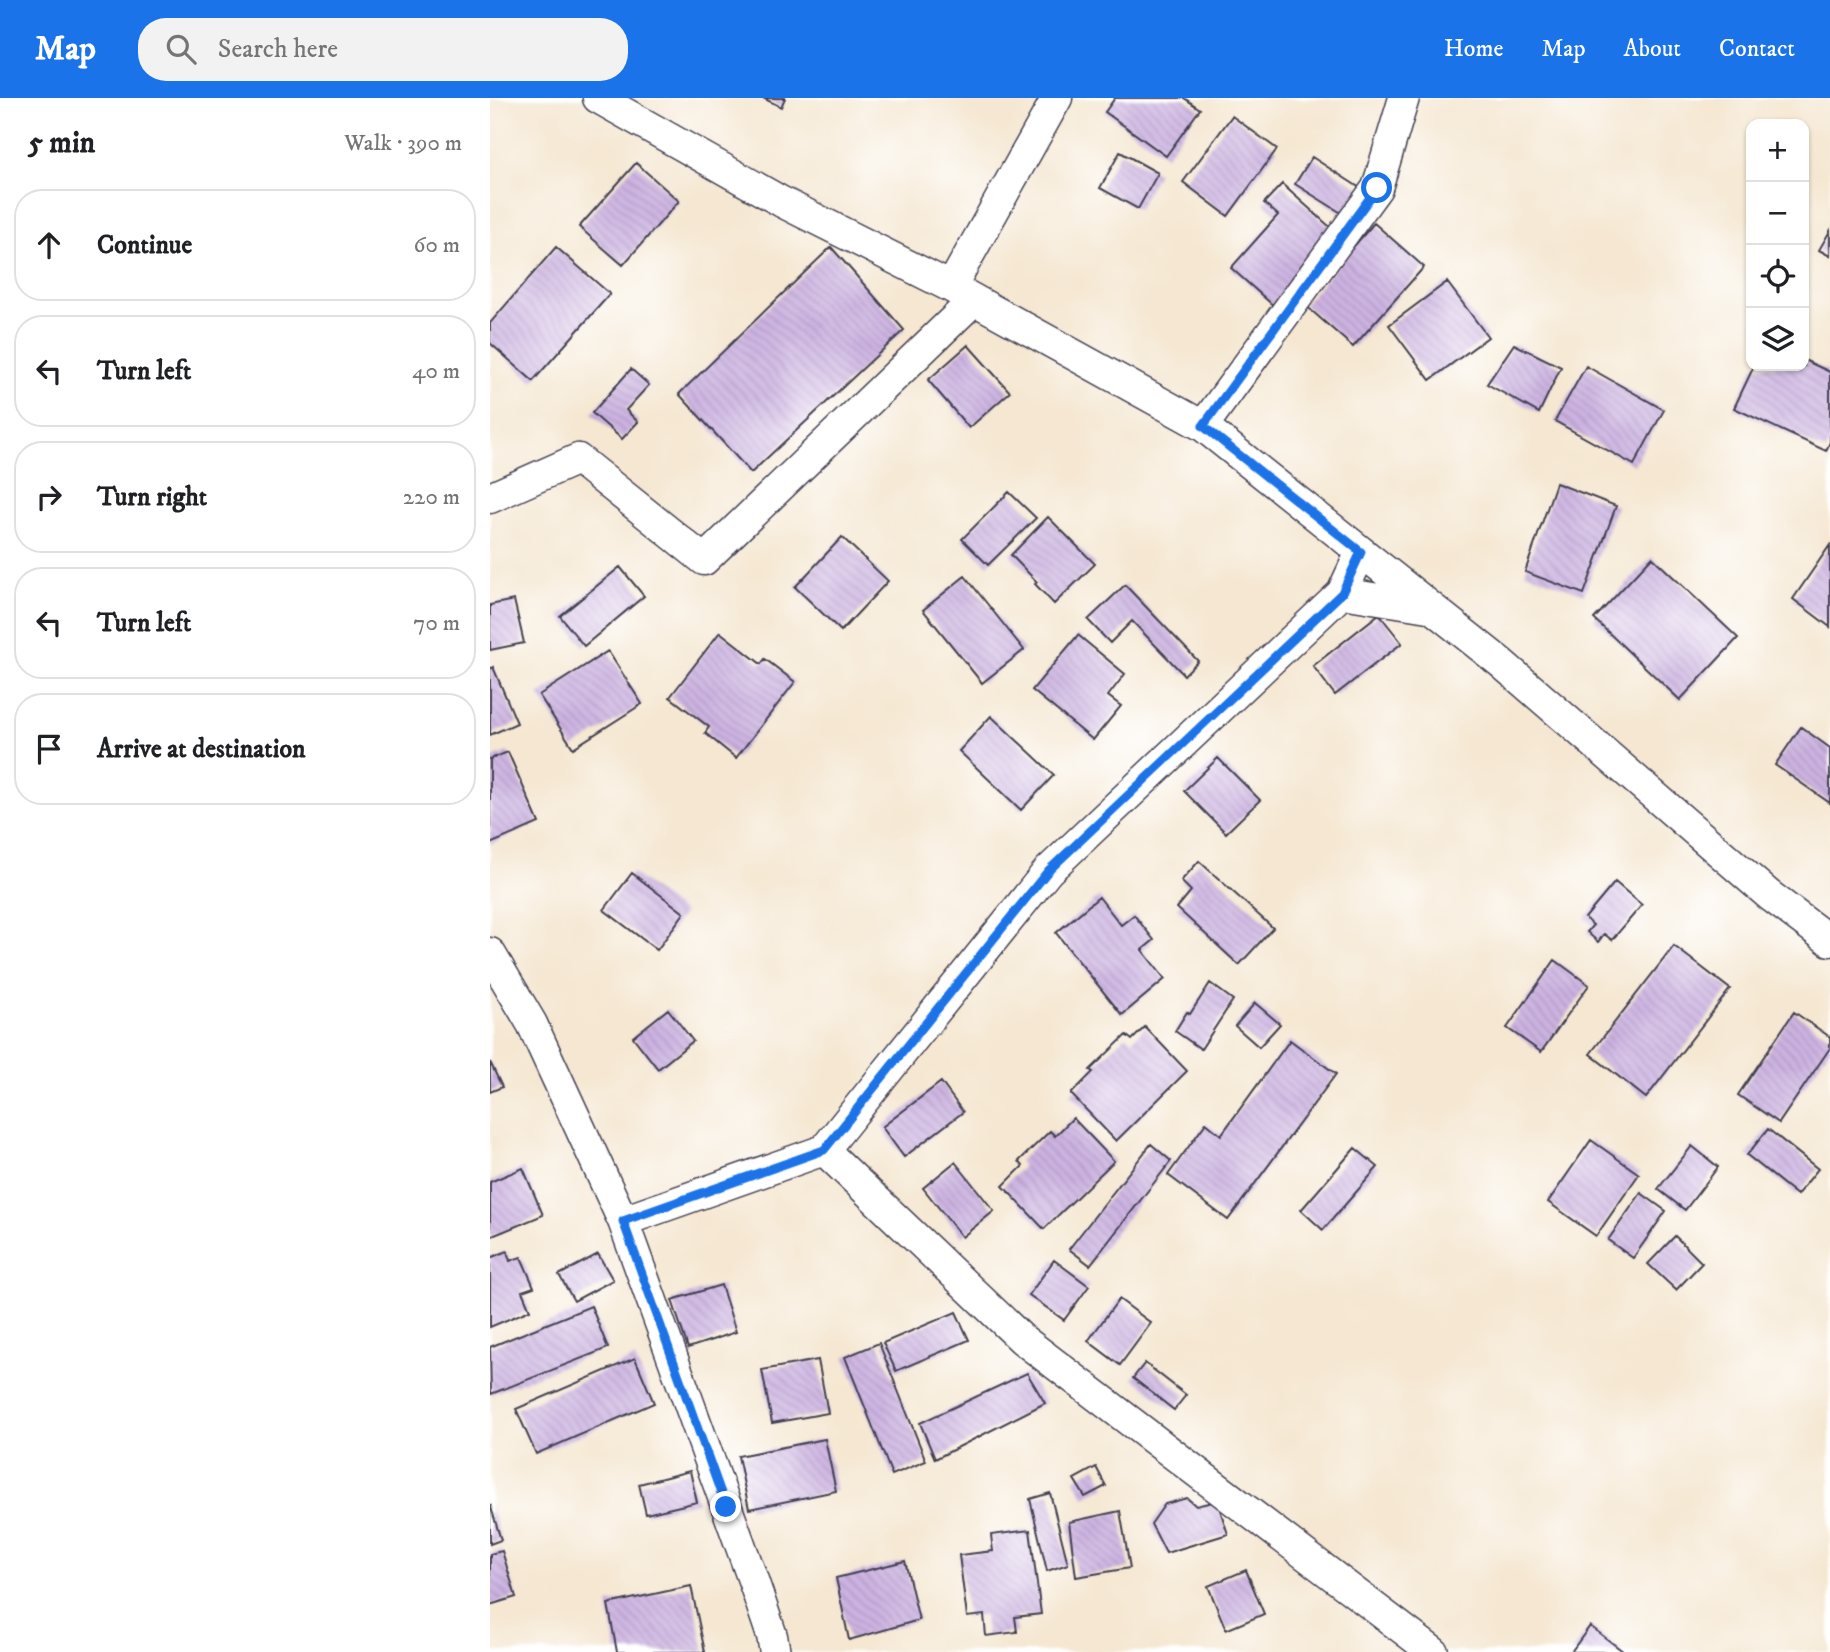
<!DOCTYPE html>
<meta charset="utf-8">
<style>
body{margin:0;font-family:"IM FELL DW Pica",serif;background:#f2f2f2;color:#202124}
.controls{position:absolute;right:21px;top:21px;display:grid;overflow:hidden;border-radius:14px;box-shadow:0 2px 5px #0004}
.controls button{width:63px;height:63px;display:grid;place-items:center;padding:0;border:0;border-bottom:2px solid #e0e0e0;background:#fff;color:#202124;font:35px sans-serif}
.stop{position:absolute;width:21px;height:21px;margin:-16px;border:5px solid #1a73e8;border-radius:50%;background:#fff}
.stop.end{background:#1a73e8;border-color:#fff;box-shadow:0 2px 7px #0008}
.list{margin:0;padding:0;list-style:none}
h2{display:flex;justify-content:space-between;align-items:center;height:91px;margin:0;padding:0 28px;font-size:30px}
h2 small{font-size:23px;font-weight:400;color:#757577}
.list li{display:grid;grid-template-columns:46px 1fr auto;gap:21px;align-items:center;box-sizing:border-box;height:112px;margin:0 14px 14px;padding:0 14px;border:2px solid #e0e0e0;border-radius:28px}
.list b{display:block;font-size:26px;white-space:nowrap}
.list em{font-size:23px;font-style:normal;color:#757577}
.icon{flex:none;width:38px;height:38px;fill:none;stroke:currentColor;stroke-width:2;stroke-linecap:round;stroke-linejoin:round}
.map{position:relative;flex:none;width:1340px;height:1554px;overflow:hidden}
header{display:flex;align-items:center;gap:42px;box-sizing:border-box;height:98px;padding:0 35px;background:#1a73e8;color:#fff}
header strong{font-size:33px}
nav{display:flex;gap:38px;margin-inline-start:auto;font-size:24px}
.search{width:490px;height:63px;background:#f2f2f2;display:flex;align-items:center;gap:18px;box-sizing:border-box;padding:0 24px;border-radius:28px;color:#757577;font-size:26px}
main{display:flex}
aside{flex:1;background:#fff}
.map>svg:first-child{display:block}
.building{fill:url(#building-back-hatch)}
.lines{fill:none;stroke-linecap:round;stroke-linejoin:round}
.minor-casing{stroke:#424052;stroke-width:33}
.minor{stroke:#fff;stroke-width:30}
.route{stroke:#1a73e8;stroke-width:9}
</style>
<header>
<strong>Map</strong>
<div class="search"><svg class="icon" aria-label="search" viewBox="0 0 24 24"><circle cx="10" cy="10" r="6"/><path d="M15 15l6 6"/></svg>Search here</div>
<nav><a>Home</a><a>Map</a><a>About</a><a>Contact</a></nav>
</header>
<main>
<aside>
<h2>5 min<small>Walk · 390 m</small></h2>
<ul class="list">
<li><svg class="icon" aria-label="ahead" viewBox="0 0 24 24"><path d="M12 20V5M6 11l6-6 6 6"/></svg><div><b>Continue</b></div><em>60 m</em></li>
<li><svg class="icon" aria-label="left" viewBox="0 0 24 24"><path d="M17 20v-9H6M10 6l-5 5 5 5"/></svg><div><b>Turn left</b></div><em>40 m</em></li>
<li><svg class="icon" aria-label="right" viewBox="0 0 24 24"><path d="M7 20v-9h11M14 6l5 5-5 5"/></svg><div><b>Turn right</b></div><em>220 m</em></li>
<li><svg class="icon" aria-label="left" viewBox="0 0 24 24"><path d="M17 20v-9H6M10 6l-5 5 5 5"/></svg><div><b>Turn left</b></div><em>70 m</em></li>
<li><svg class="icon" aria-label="arrive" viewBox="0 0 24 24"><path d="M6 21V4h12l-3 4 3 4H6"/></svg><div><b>Arrive at destination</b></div></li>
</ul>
</aside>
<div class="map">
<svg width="1340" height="1554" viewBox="0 0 1340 1554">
<defs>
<pattern id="building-back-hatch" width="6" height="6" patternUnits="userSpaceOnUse" patternTransform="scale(1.75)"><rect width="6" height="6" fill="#ccb2e1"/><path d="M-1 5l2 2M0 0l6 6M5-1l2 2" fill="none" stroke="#af99c2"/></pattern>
</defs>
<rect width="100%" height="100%" fill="#fff"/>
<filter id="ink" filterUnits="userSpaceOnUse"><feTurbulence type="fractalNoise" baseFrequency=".0143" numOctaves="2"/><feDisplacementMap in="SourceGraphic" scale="14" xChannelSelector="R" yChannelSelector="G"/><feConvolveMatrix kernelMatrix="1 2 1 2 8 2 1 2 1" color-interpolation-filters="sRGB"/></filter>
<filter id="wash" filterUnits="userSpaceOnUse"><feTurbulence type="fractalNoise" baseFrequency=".00686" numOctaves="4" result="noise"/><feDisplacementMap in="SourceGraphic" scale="28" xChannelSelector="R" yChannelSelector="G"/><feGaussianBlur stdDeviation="1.57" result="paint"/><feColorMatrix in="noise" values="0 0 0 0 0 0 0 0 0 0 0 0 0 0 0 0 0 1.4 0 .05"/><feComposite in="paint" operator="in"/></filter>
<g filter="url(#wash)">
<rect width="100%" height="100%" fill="#f5e7d1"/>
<g id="blocks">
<!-- building -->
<path class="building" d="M273,0h22l-4,9z
M625,0h69l16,11 -34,47 -61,-44z
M742,18l45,33 -49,67 -45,-34z
M630,54l38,21 -20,36 -38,-21z
M822,59l48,31 -17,26 -48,-30z
M146,65l43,38 -56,64 -44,-38z
M792,86l57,51 -64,72 -44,-39 47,-53 -14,-12z
M884,125l50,44 -71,80 -49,-43z
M1340,133v25l-11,-6z
M66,149l54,47 -77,87 -43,-38v-20z
M341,149l73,83 -153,143 -72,-79z
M957,184l41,55 -58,43 -41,-55z
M1024,246l47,23 -22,46 -52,-29z
M478,247l42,47 -41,36 -41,-48z
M1314,262l26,12v70l-4,9 -92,-43 20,-42h50z
M1096,268l78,44 -30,55 -79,-44z
M141,271l18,16 -23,25 12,12 -16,17 -30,-26z
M1066,385l60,23 -32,88 -59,-22z
M519,394l27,26 -48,47 -26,-26z
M558,419l47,47 -41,40 -19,-20 2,-2 -26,-27z
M352,439l46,44 -47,50 -46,-44z
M1340,447v82l-37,-28z
M1162,459l86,81 -58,62 -86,-81z
M130,469l24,29 -60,50 -24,-30z
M475,478l59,74 -42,33 -59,-73z
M635,487l73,76 -14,14 -52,-54 -22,22 -22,-23z
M24,502l10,43 -34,7v-45z
M889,516l23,29 -67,52 -22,-29z
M230,534l41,32 4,-5 30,23 -59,76 -31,-25 4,-6 -39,-30z
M588,537l47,39 -17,22 13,10 -28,34 -61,-50z
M118,553l34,53 -69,44 -34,-53z
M3,569l24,56 -27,12v-66z
M501,618l63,59 -33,35 -62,-59z
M1311,629l29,21v55l-55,-38z
M18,654l31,71 -49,21v-85z
M728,660l42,42 -34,33 -42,-42z
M709,763l74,67 -34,37 -62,-57 14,-17 -10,-10z
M142,775l52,40 -27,37 -53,-40z
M1125,784l27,23 -30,35 -8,-6 -6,8 -11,-10 6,-7 -8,-7z
M609,799l22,28 13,-10 20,25 -12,10 23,29 -43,36 -66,-82z
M1184,848l56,43 -84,109 -56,-44z
M1065,862l34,25 -48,67 -34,-24z
M720,885l23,17 -32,49 -26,-18 12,-19 3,2z
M765,905l25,21 -21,23 -24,-21z
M178,911l25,32 -35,28 -25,-32z
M1304,914l36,25v11l-51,75 -41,-28z
M655,929l42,44 -71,70 -45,-47 22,-22 -3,-2 36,-35 6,5z
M800,942l46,34 -108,146 -60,-45 38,-52 15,12z
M0,964l12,25 -12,5z
M451,984l22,30 -59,45 -22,-30z
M583,1020l41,43 -70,68 -41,-43 20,-20 -4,-5 31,-30 5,5z
M1278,1031l50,40 -21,26 -50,-40z
M1101,1042l48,34 -43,62 -48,-34z
M661,1046l20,17 -81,104 -21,-16z
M1202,1048l26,21 -33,43 -27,-21z
M865,1050l23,19 -55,63 -22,-20z
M465,1064l39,49 -32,26 -39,-49z
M33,1070l20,47 -53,22v-55z
M1151,1095l25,18 -33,47 -25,-18z
M1185,1138l27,27 -26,27 -28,-26z
M17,1153l3,10 11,-4 13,30 -12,4 8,19 -40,17v-69z
M108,1156l15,26 -39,21 -15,-26z
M564,1162l35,26 -25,34 -35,-25z
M231,1187l15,47 -48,16 -16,-48z
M629,1201l32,24 -31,42 -32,-24z
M101,1208l17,42 -117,46 -1,-47z
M466,1214l13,28 -73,31 -13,-28z
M389,1245l47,118 -34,14 -47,-118z
M145,1260l19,45 -118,51 -20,-45z
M328,1262l10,53 -56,10 -10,-53z
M655,1265l41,32 -12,15 -41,-32z
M537,1275l18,30 -110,56 -15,-36z
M335,1341l11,52 -87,18 -11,-53z
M606,1369l10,19 -21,11 -11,-18z
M200,1373l7,31 -51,12 -7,-30z
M560,1395l18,71 -21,7 -17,-72z
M697,1400l9,8 21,-5 11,33 -62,19 -15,-29 14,-20z
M0,1406l11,36 -11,4z
M630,1413l10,57 -54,9 -7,-55z
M540,1432l11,84 -26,3 2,15 -31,4 -2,-21 -17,2 -8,-62 34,-4 -2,-16z
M12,1453l14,46 -26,8v-51z
M415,1463l14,59 -70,20 -13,-62z
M756,1472l18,44 -38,16 -18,-44z
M201,1488l14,66h-88l-9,-48z
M1100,1528l34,26h-53z"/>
</g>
</g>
<g filter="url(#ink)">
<use href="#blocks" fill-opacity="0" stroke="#424052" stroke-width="2"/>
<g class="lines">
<defs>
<path id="minor" d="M108,0l184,104 169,85 252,139 297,236 269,233 61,46
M461,189l106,-189
M713,328l174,-238 27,-90
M0,400l88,-39 126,101 270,-260
M852,495l86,14
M0,855l42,71 91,197 130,359 19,56 3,16
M334,1052l198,189 411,313
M133,1123l201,-71 224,-279 294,-278 19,-41"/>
</defs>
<!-- minor casing -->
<use href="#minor" class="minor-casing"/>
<!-- minor -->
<use href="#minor" class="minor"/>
</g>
</g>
<g class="lines" filter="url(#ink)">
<!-- route -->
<path class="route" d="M236,1409l-103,-286 201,-71 224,-279 294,-278 19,-41 -158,-126 174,-238"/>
</g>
</svg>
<div class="controls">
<button>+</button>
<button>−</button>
<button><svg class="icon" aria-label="locate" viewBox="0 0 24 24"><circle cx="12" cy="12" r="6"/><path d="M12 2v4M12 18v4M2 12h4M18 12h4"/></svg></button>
<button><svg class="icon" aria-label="layers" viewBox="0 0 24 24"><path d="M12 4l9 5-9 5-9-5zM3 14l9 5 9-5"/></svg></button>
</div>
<div class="stop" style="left:887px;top:90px"></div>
<div class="stop end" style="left:236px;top:1409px"></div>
</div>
</main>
